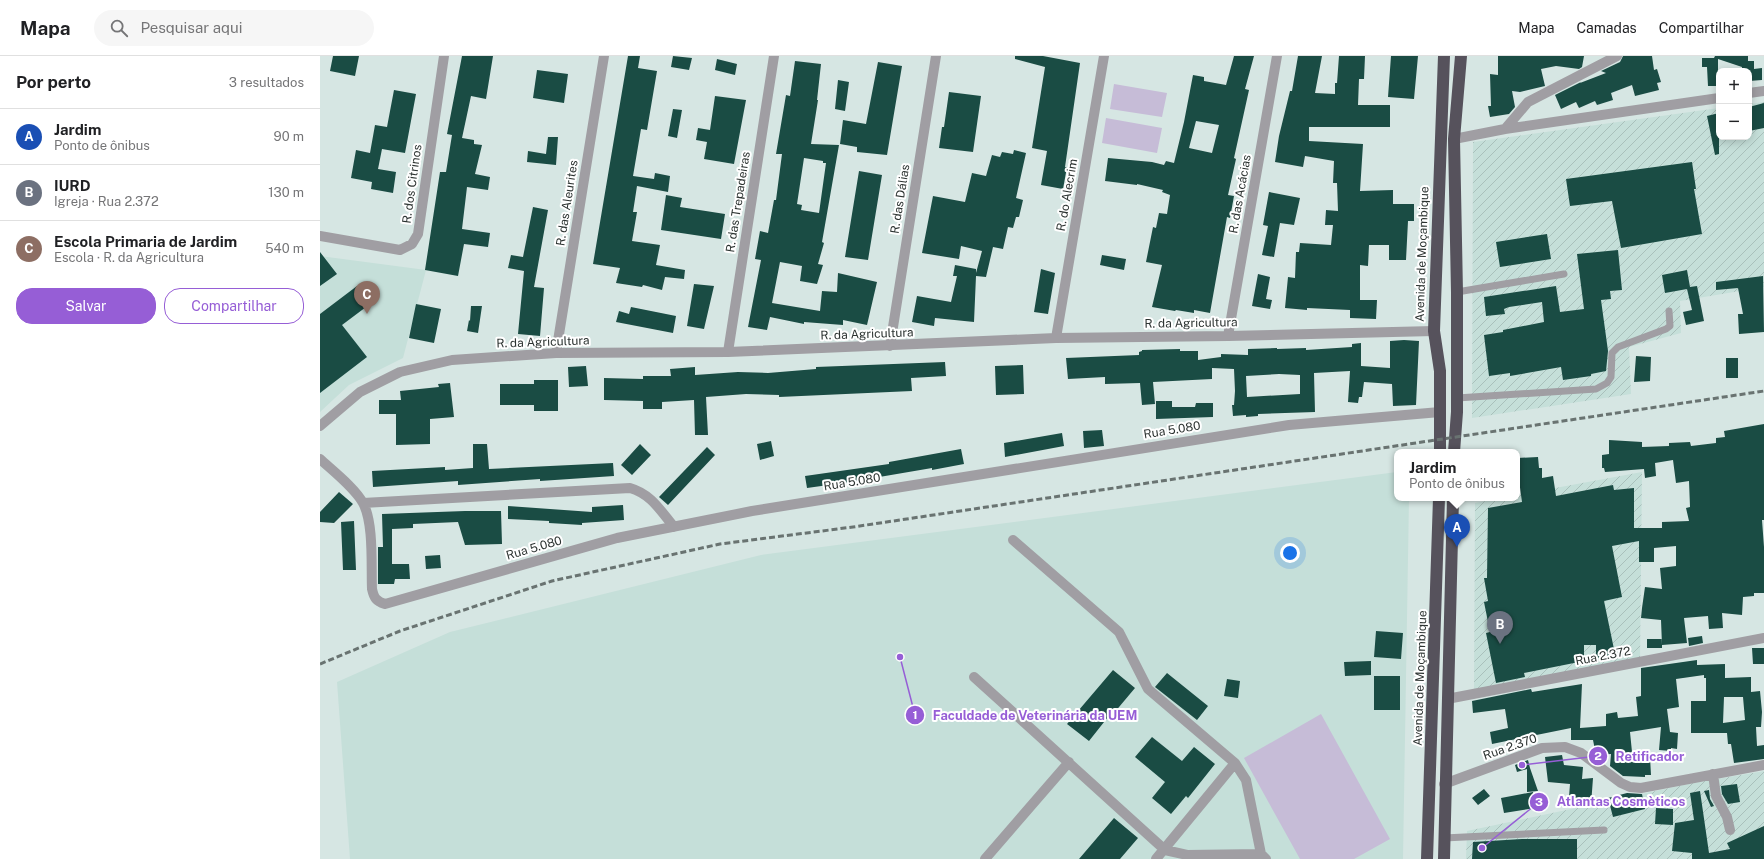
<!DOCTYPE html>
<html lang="pt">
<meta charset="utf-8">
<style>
body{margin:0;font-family:"Public Sans",sans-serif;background:#f6f6f6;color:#202124}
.controls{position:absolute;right:12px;top:12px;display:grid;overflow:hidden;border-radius:8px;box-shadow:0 2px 10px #0003}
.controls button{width:36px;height:36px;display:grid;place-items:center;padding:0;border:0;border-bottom:1px solid #e0e0e0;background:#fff;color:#202124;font:20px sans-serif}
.you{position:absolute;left:970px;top:497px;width:14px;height:14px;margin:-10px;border:3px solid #fff;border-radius:50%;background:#1a73e8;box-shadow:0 0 0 6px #1a73e833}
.badge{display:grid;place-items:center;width:26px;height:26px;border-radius:50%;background:#965ed6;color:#fff;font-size:13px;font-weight:700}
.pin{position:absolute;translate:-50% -33px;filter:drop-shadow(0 1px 2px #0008)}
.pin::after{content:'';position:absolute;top:21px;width:14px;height:12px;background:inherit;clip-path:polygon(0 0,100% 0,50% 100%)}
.popup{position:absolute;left:1074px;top:393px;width:126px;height:52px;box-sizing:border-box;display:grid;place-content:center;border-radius:8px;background:#fff;filter:drop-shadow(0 1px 3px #0005);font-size:13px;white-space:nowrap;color:#757577}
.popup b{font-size:15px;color:#202124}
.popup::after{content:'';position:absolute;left:50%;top:100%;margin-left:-8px;border:8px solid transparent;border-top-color:#fff}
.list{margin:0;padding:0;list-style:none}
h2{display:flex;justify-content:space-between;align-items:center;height:52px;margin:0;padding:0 16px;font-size:17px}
h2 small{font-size:13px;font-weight:400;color:#757577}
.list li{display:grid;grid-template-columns:26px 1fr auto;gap:12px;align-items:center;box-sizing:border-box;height:56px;padding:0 16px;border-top:1px solid #e0e0e0}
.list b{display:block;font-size:15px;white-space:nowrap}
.list p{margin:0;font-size:13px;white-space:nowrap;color:#757577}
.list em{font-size:13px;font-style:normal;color:#757577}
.actions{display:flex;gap:8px;padding:12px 16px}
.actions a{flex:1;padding:9px 0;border:1px solid #965ed6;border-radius:16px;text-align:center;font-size:14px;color:#965ed6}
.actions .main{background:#965ed6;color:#fff}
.icon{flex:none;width:22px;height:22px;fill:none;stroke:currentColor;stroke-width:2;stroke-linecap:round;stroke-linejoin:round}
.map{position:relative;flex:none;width:1444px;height:803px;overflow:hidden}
header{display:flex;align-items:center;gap:24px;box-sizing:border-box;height:56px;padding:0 20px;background:#fff;border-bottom:1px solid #e0e0e0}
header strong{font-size:19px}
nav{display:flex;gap:22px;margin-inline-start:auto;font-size:14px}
.search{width:280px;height:36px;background:#f6f6f6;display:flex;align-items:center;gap:10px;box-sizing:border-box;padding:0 14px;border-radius:22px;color:#757577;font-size:15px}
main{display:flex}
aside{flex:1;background:#fff}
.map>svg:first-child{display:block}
.built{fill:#c5dfd9}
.industrial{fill:url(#industrial-furrows)}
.pitch{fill:#c6bcd7}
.building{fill:#1a4c44;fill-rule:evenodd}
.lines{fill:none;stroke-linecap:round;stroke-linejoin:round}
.lane{stroke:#a09ea3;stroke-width:7}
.street{stroke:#a09ea3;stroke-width:10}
.highway{stroke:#56525c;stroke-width:12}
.rail{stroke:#697371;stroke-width:3;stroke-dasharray:6 3;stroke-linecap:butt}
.labels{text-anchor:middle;stroke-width:4;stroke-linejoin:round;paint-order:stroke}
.street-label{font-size:12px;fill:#2c3331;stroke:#fff}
.leader{fill:none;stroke:#965ed6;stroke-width:1.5}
.callout-dot{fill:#965ed6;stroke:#fff;stroke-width:1.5}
.mark-label{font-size:12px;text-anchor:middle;font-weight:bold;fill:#fff}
.callout-label{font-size:13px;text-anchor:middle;font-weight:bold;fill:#965ed6;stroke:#fff;stroke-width:4;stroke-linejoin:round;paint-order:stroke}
</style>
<header>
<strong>Mapa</strong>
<div class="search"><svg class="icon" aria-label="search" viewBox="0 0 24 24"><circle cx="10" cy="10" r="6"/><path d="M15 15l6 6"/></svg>Pesquisar aqui</div>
<nav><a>Mapa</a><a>Camadas</a><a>Compartilhar</a></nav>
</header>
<main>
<aside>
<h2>Por perto<small>3 resultados</small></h2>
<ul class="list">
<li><span class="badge" style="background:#1a4fb4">A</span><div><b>Jardim</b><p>Ponto de ônibus</p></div><em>90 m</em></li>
<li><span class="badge" style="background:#6b7280">B</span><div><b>IURD</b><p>Igreja · Rua 2.372</p></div><em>130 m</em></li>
<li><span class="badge" style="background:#8d6e63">C</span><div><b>Escola Primaria de Jardim</b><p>Escola · R. da Agricultura</p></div><em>540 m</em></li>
</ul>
<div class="actions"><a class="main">Salvar</a><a>Compartilhar</a></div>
</aside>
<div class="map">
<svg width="1444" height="803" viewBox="0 0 1444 803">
<defs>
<pattern id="industrial-furrows" width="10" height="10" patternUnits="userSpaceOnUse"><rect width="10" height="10" fill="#c5dfd9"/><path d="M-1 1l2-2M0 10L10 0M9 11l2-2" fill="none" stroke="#a9c0bb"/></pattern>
</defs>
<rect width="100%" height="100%" fill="#d6e6e3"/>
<!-- built -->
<path class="built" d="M0,200l106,14 -23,88 -54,27 -29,27z
M1077,416v26h12l-6,361h-1053l-13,-177 113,-50 311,-77z"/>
<!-- industrial -->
<path class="industrial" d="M1444,46v185l-84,14 1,32 -52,14 2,47 -159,24 1,-276 246,-34v29h30v-33z
M1322,416l-2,191 -166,32 1,-192 27,-5h15v-3z
M1444,715v88h-298l1,-28 226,-48z"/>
<!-- pitch -->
<path class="pitch" d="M794,28l53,9 -5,24 -52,-8z
M786,62l56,10 -5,25 -55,-10z
M1001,658l69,125 -36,20h-54l-56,-101z"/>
<!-- building -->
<path class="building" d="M13,0h26l-4,20 -25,-5z
M142,0h31l-7,43 -15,-3 -9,42 12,2v4l8,1 -7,29 15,3 -2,13 -21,-3 -5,42 28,4 -2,14 -24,-3 -6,32 -33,-6 15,-98h6l6,-37 -5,-1z
M308,0h12l-2,12 19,3 -10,59 -6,-1 -8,47 21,3 1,-6 15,3 -2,16 -31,-6 -4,26h4l-5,29 28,4 -4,20 29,5 -1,9 -19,-2 -3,13 -19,-5 -1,2 -26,-4 4,-15 -27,-4z
M353,0l19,2 -3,12 -18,-3z
M695,0h28l37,7 -15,104h2l-4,22 -22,-4 6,-34 -15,-3 13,-81 -30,-8z
M914,0h20l-9,33 4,1 -15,68 2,1 -8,36 6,1 -4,22 -3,-1 -17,96 -16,-3v3l-18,-3 -1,1 -23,-4 10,-42 -16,-3 7,-35 3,1 3,-15 8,1 3,-19 -8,-3 1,-2 -26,-6v1l-32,-4 3,-23 44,4 12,3 2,-4 8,2 10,-41 9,-47 11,2v4l22,4zM876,65l23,4 -7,28 -23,-5z
M978,0h24l-7,37 20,1v-11h2l2,-27h26l-1,23h-5l-1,26h32v22h-81v14l54,3 -3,47 33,-1v14h21v17h-6l-2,39h-17v-15h-20l-1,21 -8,-1v35h17l-1,19 -26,-1v-8l-43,-2v2l-22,-2 3,-31 7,1 1,-26h3l1,-9 31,2 2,-20h-8l1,-15 12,1 -1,-28h-4l1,-22 -29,-5 -2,11 -28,-5 4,-26 11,-45h2z
M1071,0h27l-4,43 -26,-2z
M1178,0h86l-2,11 -3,2 -23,-3 -15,3 4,17 -25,6 -8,-1 3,16 -6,7 -19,3 -2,-11h3l-1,-32 8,1z
M1303,0h29l2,14 3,-1 4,13 -4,1 2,7 -24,6 -3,-11 -21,8 2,7 -16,5 -2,-4 -16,7 -3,-6 -15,7 -6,-14 26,-13 -1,1 26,-10 -5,-2 19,-9z
M1395,0h33v5h6v8l8,-1v12l-13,1v-10h-7v-4l-24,-8v27h-10l-1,-19h-5v-9h12z
M397,3l20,5 -2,11 -20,-5z
M475,5l26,3 -4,36h1l-7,44 28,1 -17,97 2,1 -6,21 5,1 -6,19 -17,-3 2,-15 -22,-4 -8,41 48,8 2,-20 15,1 1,-19 39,9 -10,43 -24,-5v5l-39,-3v2l-34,-7 -3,13 -19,-3 13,-67 -6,-1 5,-28 8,2 6,-33h2l6,-46h-6l10,-59 4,1zM484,102l19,3v2h3l-7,50 -18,-3 1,-5 -5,-1z
M558,6l24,4 -15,89 -30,-3v-5l-17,-3 3,-24 23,4z
M217,14l31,4 -4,29 -31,-5z
M518,24l11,2 -4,29 -10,-2z
M74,34l22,4 -11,59 -23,-4 -4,20 18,3 -3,21 -22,-4 1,-7 -21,-4 5,-28 14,3 5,-28 12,2z
M629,36l32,4 -8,56 -34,-4 3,-21h2z
M395,40l31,4 -12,64 -30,-5 3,-17 -11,-2 2,-12 12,2z
M1444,47v25l-15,3v-24z
M353,53l9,1 -5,28 -9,-2z
M1399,57v41l-4,1 -8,-39z
M228,81h10l-2,28 -29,-3 1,-11 18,3z
M694,94l12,3 -10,45 7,2 -4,17h-3l-3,11 -5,-1 -5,22 -10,-2 -7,30 -10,-1 -2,46 -39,-4 -1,8 -22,-4 5,-26 34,6 6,-26h-4l2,-11 21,4v4l6,-22 -21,-5 -2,13 -37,-6 11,-57 32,6 7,-29 14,3 6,-21 8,2 2,-5 11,2z
M1372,106l4,27h-2l8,45 -81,14 -9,-47 -42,5 -4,-27z
M539,115l23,4 -14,85 -23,-3z
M949,136l31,6 -6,27 -14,-2 -6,34 -12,-2 6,-29 -5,-1z
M346,139l16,3 -2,9 45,7 -4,25 -60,-9z
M213,151l15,3 -14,77 10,1 -4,48 -22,-2 6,-63 -16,-3 3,-13 12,2z
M1227,178l4,25 -51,8 -4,-25z
M1298,194l4,40 -12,1 1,8 -10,1 7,51 -2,20 -15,3v2l-28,4 -2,-13 -51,9v-3l-21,3 -5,-41 19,-3v-2l41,-8 -2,-20 -33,5 -5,2 1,5 -19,2 -2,-19 72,-11 4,26 24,-3 -7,-55z
M0,196l17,22 -17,12z
M782,199l24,4 -2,11 -24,-5z
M721,213l14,4 -7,41 -14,-2z
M1367,214l3,17 7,-1 7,35 -18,4 -3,-13 9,-2 -5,-21 -22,4 -3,-18z
M938,218l12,3 -4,22 6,1 -2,9 -18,-3z
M1443,220l1,56 -25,2 -1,-20h5l-5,-26 -22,2v-8z
M374,228l20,2 -10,43 -17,-3z
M37,230l13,18 -28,21 25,32 -47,36v-79z
M96,248l25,5 -7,34 -25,-5z
M151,250h11l-4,27 -11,-2 2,-11 1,1z
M311,251l45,9 -3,17 -57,-11 3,-11 10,3z
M1084,284l15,1 -3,64 -23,1 -1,-22 -28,-2 -2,15h-3l-1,6 -10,-1 2,-31 -36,2 1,39 -57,2v2l-12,1v-2l-13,1 -1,-11h2l1,-14 -1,-22 -22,-1v11l-59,3 2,22 -13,1 -2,-22 -35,1v-7l-37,2 -2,-21 73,-3v-3l3,-1v-1l38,-1v2h18v9l23,-3v-3l27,1v-6l29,-1v1l29,-1v2l46,-3v-3l9,-1v23l29,2v-27zM959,318l21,1v19l-53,3 -1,-21z
M1316,300l15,1 -1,24 -16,1z
M1406,302h12v20h-12z
M625,306l1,14 -35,2 1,13 -133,6v-2l-33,-1 -40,3 2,38h-13l-1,-35 -32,2v7h-19v-8l-39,-1v-22l39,1v-3h28l-1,-7 25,-2v8l43,-3 30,1 48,-4v-2z
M703,309l1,29 -28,1 -1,-29z
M266,310l2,20 -19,1 -1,-20z
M214,324h24v31h-24v-6h-34v-21h34z
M130,327l4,34 -24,2v25l-34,1v-31h-17v-14h22l-1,-9 39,-4 -1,-3z
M836,345h16v6h23l1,-4h17v14l-57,2z
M1444,368v96h-2l2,27v46h-10v3l-11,1 -1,18 -20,-2 1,15 -14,1 -1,-13 -24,2 3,25 -25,2 -1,-25 -20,-2 1,-10 3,-21 17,2 -2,-21 16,-2v-20l-22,2v14h-15v-21l-27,5 10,51 -18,4 11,53 -19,4v-13h-12v16l-60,12 1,4 -29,6 -10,-50 4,-1 -6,-30 4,-1 -4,-23h3l1,-70 34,-6 -3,-22h-2v-22l21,-1 1,11h3v10l11,-2 3,20 57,-11 1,5 20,-2v40h28v-6l27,-1 -3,-13 4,-1 -1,-26 -13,2 -3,-23 -18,3 1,13 -11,2 -1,-9 -39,3 -1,-4h-2v-13l7,-1v-14l33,2v5l27,-1v-3l21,-1 1,4 25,-3v-5l9,-1 -1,-6z
M782,374l2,16 -20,2 -1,-17z
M742,377l2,13 -59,11 -1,-14z
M451,385l3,15 -14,4 -3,-16z
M153,388h14l2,25 124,-6 1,13 -74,5v-2l-82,6v-4l-85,6 -1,-16 73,-4v3l28,-2z
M320,388l11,11 -19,20 -11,-10z
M387,391l8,8 -47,50 -9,-8z
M641,393l3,15 -32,6v-2l-82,14 -43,6 -2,-12 84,-12v-2z
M19,436l14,12 -19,19 -14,-1v-10z
M303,449l1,15 -42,3v2l-33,-2v-2l-41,-2v-13l84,6v-5z
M145,455h36l1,33 -37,1 -7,-23 -45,2v4l-21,1v35h17l1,15h-15l-1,5h-16v-37h5l-1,-33z
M34,465l2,49h-13l-2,-48z
M120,499l1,13 -15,1 -1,-13z
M1056,575l27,2 -2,26 -27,-2z
M1382,580l1,7 -14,3 -1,-8z
M1327,583h15v9h-15z
M1432,592h12v16h-11z
M1377,604v5l28,-1v14l26,-1v15l9,-1 2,21 -1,15h-5l1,19 7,-1v14l-30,4 -3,-19h-3l-1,-11h-36v-32h15v-23h-2v-3l-28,4 3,28 -12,2 3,23 8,1 -1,16 -6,-1v3l-12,-1 2,-23 -31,5 2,20 3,-1 1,7 14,-1 1,18h-6v2l-22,-1 -13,-10 1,-12 -15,1 -3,-15h-22v-12l-79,16 -2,-12 18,-4 -3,-19 -32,4 -1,-12 59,-12 1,3 50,-8 -2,44 26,-2v-12l11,-2 1,6 20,-2 -2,-19 5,-1v-28zM1404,641h19l2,23 -22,3z
M1051,605v14l-26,1 -1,-14z
M793,614l22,18 -21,25 -2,-1 -23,29 -22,-17z
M847,617l41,33 -11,14 -42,-33z
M1054,620h26v34h-26z
M907,623l13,2 -2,17 -14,-2z
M832,681l30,24 12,-14 21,17 -27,34 -2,-2 -15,18 -19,-16 13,-16 -30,-25z
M1242,699l2,10 19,2 -1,12 11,-1 -2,27 -15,-1v-6l-7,-1 1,-13 -22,-2 -3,-25z
M1208,704l2,8 8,23 -11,1v-23l-10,3 -2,-7z
M1417,728l3,18 -12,2 -6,-10 -1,-8z
M1164,733l6,7 -12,9 -6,-7z
M1389,734l1,9 4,7 -3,1 -7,-16z
M1380,735l9,62 21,-4 -3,-6 37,-17v33h-72v-6l-20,-2 3,-28 19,-3 -4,-27z
M1213,736l2,16 -31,5 -3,-15z
M1307,737l15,1 3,15 -32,8 -5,-19z
M1336,752l17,1v16l-18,-1z
M794,762l24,20 -18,21h-41z
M1202,783h55v20h-105l1,-17z"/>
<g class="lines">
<!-- lane -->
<path class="lane" d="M1137,236l107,-18
M1137,342l139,-9 11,-6 4,-6 1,-24 6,-6 48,-18 4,-3 -1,-15
M1124,782l160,-8"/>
<!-- street -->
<path class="street" d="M1429,37l15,-2
M1185,73l23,-27 89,-46
M1134,83l51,-10 214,-31
M0,180l80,14 12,-6 6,-10 26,-178
M908,280l49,-280
M736,282l48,-282
M570,290l46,-290
M408,296l46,-296
M236,297l48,-297
M0,370l40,-34 40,-20 52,-12 104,-7 172,-1 328,-14 172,-2 206,-5
M0,403c13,12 35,29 43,44 11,20 8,63 9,86 2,9 4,12 13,15l232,-66 135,-27 537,-86 151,-13
M43,447l267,-15c21,6 30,22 44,39
M693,484l106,92 29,57 87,74 11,17 15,74 5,5
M654,621l191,173 22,5 74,-1
M1127,643l317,-61
M1393,718l3,22 11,21 3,13
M1124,728l98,-36 23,-1 16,6 40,30 9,4 11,1 123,-23
M665,803l84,-97
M836,803l79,-96"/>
<!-- highway -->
<path class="highway" d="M1120,396v-81l-6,-40 10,-275
M1134,396l3,-40v-120l-3,-153 7,-83
M1107,803l12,-361
M1124,803l9,-361"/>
<!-- rail -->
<path class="rail" d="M0,608l80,-33 152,-50 168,-37 133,-17 911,-136"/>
</g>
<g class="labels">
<!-- street labels -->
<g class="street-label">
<text transform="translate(92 128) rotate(-82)" y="4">R. dos Citrinos</text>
<text transform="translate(920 138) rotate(-80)" y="4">R. das Acácias</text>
<text transform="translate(747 139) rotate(-80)" y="4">R. do Alecrim</text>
<text transform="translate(580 143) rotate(-81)" y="4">R. das Dálias</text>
<text transform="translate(418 146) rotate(-81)" y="4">R. das Trepadeiras</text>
<text transform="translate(247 147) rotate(-81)" y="4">R. das Aleurites</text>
<text transform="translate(1102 198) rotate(-88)" y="4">Avenida de Moçambique</text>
<text transform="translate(871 267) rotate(-1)" y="4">R. da Agricultura</text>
<text transform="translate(547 278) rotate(-2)" y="4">R. da Agricultura</text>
<text transform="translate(223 286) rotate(-2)" y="4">R. da Agricultura</text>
<text transform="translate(852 374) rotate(-9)" y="4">Rua 5.080</text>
<text transform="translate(532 426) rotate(-9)" y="4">Rua 5.080</text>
<text transform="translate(214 492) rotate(-16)" y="4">Rua 5.080</text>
<text transform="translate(1283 600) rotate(-11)" y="4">Rua 2.372</text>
<text transform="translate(1100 622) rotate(-88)" y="4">Avenida de Moçambique</text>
<text transform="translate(1190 691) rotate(-19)" y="4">Rua 2.370</text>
</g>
</g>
<!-- callouts -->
<path class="leader" d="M580 601L595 659M1202 709L1278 700M1162 792L1219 746"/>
<g class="callout-dot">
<circle cx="580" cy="601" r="4"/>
<circle cx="1202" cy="709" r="4"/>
<circle cx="1162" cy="792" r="4"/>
<circle cx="595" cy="659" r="10"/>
<circle cx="1278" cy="700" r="10"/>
<circle cx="1219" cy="746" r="10"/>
</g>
<g class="mark-label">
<text x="595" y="663">1</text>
<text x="1278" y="704">2</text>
<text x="1219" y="750">3</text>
</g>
<g class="callout-label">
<text x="715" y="664">Faculdade de Veterinária da UEM</text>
<text x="1330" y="705">Retificador</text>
<text x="1301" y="750">Atlantas Cosmèticos</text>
</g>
</svg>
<div class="controls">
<button>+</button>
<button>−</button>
</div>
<div class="you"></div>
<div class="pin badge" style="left:1137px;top:491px;background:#1a4fb4">A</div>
<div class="popup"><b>Jardim</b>Ponto de ônibus</div>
<div class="pin badge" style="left:1180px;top:588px;background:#6b7280">B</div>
<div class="pin badge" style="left:47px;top:258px;background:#8d6e63">C</div>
</div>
</main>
